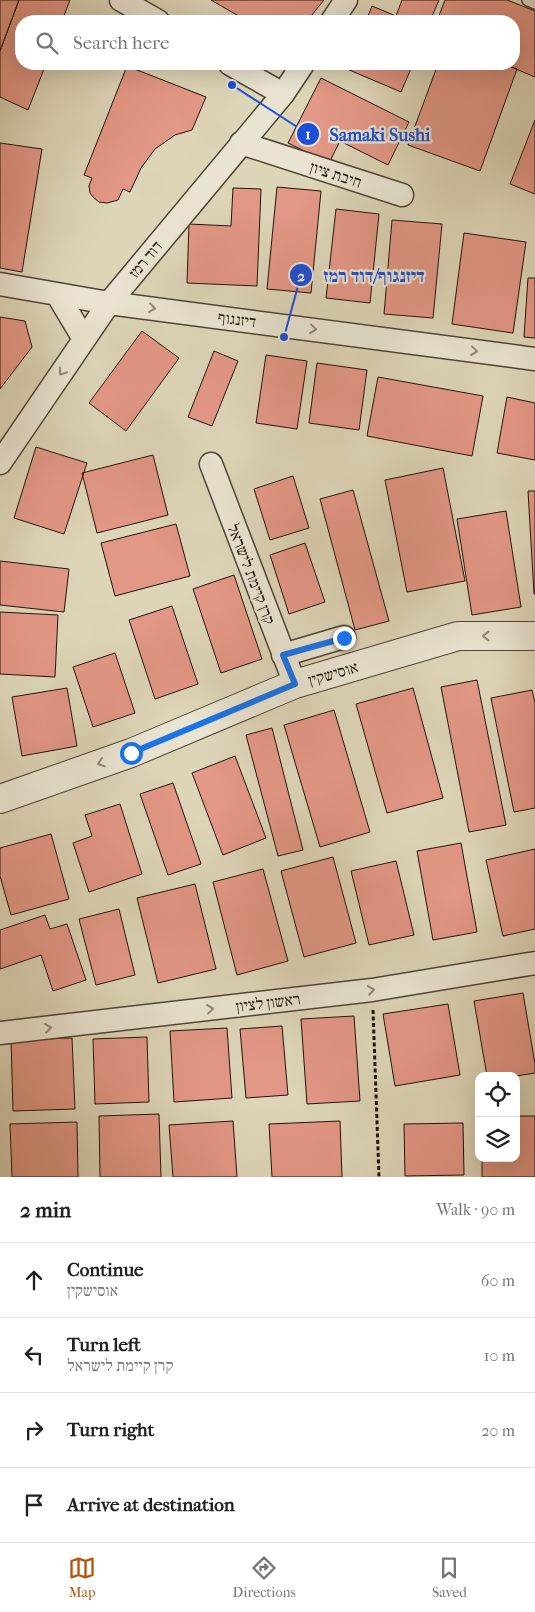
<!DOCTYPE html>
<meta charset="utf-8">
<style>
body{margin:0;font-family:"IM FELL French Canon","Frank Ruhl Libre",serif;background:#f2f2f2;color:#202124}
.controls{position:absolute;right:15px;bottom:15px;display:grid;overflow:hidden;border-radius:10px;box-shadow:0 5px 20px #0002}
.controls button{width:45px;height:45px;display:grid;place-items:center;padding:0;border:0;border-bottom:1px solid #e0e0e0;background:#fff;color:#202124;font:25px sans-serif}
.stop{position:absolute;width:15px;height:15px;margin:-11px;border:4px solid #1a73e8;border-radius:50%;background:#fff}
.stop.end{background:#1a73e8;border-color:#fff;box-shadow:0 1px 5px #0008}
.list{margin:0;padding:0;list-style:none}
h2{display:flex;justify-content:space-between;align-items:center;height:65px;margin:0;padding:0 20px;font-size:21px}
h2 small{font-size:16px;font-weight:400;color:#757577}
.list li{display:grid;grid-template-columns:32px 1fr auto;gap:15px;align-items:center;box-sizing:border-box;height:75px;padding:0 20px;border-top:1px solid #e0e0e0}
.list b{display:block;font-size:19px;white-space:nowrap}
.list p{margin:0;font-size:16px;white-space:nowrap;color:#757577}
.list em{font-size:16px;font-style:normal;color:#757577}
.icon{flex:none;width:28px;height:28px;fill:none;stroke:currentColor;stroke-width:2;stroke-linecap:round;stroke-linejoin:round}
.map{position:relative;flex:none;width:535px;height:1177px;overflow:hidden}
.search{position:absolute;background:#fff;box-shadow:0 5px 20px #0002;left:15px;right:15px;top:15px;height:55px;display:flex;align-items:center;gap:12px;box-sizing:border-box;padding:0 18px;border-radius:20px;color:#757577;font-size:19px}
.sheet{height:365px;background:#fff}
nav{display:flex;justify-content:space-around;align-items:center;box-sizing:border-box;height:70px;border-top:1px solid #e0e0e0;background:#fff;font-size:14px;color:#757577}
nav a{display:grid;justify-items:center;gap:2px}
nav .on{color:#b45309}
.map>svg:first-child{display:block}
.building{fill:#e39786;stroke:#201409}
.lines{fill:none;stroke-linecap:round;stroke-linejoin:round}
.service-casing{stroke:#4f4435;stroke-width:14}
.minor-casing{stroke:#4f4435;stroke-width:25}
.tertiary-casing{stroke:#4f4435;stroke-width:30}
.path{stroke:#201409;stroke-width:3;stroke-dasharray:4 2.5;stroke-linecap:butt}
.service{stroke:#e9e4d1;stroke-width:11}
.minor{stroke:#e9e4d1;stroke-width:22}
.tertiary{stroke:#e9e4d1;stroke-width:28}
.oneway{stroke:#8f8677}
.route{stroke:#1a73e8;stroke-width:6}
.labels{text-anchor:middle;stroke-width:4.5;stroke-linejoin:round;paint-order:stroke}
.street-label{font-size:16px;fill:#201409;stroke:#e9e4d1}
.leader{fill:none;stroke:#1d4ed8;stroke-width:2}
.callout-dot{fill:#1d4ed8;stroke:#e9e4d1;stroke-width:2}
.mark-label{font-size:15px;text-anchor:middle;font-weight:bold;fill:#fff}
.callout-label{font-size:18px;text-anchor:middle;font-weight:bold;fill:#1d4ed8;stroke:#e9e4d1;stroke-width:4.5;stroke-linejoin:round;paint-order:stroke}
</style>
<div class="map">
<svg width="535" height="1177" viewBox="0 0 535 1177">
<rect width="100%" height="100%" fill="#ddd5b8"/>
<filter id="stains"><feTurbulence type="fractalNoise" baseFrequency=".004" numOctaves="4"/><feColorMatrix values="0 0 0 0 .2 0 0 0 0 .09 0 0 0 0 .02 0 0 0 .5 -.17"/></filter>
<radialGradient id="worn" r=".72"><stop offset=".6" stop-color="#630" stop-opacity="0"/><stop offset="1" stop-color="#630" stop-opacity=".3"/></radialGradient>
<!-- building -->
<path class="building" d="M0,0h19l-19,51z
M19,0h51l-8,21h-41v43h25l-18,46 -28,-13v-46z
M211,0h113l-17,21h-53l-12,-3z
M402,0h37l-9,21h-64l6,-15 24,10z
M445,0h62l28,11v66l-31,-13h10v-43h-77z
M349,64h64l-12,28 -54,-23z
M438,64h66l13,5 -37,102 -72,-26z
M127,66l79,31 -14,33 -17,5 -20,14 -14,19 -11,24 -7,-3 -5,11 -11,3 -8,-1 -5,-4 -4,-5 -1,-7 3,-8 -8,-3z
M321,78l88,44 -21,43 -48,-24 -11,22 -41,-20z
M535,120v74l-25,-10z
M0,143l42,6 -20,123 -22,-4z
M277,187l44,4 -10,102 -44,-4z
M233,188l28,1 -4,97 -70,-3 2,-59 42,2z
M336,209l43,5 -9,89 -44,-5z
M392,220l50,4 -9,94 -49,-4z
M464,233l62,9 -13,91 -61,-9z
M528,278h7v60l-11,-1z
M0,317l25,4 7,26 -32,42z
M142,331l37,27 -53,73 -37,-28z
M214,351l24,10 -26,65 -24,-9z
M266,355l41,6 -10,68 -41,-6z
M317,363l50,7 -8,60 -50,-7z
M378,377l105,19 -11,60 -105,-20z
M507,397l28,6v57l-38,-7z
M36,447l51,16 -23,71 -50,-16z
M153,455l15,60 -71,18 -15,-60z
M443,468l22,113 -58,11 -22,-112z
M293,476l16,52 -39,12 -16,-51z
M353,490l36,131 -34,9 -35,-131z
M528,491h7v103h-1z
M506,511l15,96 -49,8 -15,-96z
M176,524l14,52 -75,20 -14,-53z
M305,543l20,59 -36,12 -19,-59z
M0,561l69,8 -5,43 -64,-7z
M234,575l28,84 -41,14 -28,-84z
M172,606l26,78 -43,15 -26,-79z
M0,612l58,3 -3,62 -55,-3z
M115,653l20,60 -42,14 -20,-60z
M477,680l29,145 -37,7 -28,-145z
M67,688l10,58 -55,10 -10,-59z
M413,688l30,110 -56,15 -31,-109z
M532,690l3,13v105l-21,4 -23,-114z
M334,710l36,122 -50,15 -36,-122z
M272,728l31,122 -25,6 -32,-121z
M235,756l31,82 -43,17 -31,-82z
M173,783l28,81 -33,11 -28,-81z
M120,804l22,70 -53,18 -16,-49 19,-7 -7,-21z
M51,834l18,65 -58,16 -11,-39v-28z
M461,843l16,89 -44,8 -16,-89z
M535,849v80l-32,7 -17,-76z
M333,857l23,86 -52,14 -23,-86z
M396,861l18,74 -45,10 -18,-74z
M263,869l25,92 -51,14 -24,-93z
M195,884l21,85 -58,14 -21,-85z
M119,909l16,66 -39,10 -17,-66z
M45,915l5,14 17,-5 19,56 -33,11 -12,-36 -41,14v-39z
M523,993l12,71v9l-19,3h-29l-13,-75z
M448,1004l12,71 -65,11 -12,-72z
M354,1016l6,85 -53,3 -6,-85z
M282,1026l6,69 -42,3 -6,-69z
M227,1028l5,70 -58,4 -4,-71z
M147,1037l2,65 -54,2 -2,-65z
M72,1038l3,71 -62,2 -2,-71z
M159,1114l2,63h-61l-1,-61z
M516,1116h19v61h-53v-19h34z
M233,1121l4,56h-64l-4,-52z
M340,1121l2,56h-70l-3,-53z
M77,1122l1,55h-66l-2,-53z
M463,1123l1,52 -59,1 -1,-52z"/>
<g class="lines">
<defs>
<path id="service" d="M528,0l7,3"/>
<path id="minor" d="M121,0l37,21
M332,21l14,-21
M230,64l53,30
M241,143l161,52
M0,284l109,19 426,56
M57,294l27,45
M0,463l109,-160 174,-209 20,-30
M211,464l84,220
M283,655l61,-18
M0,1033l372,-43 163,-27"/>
<path id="tertiary" d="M0,799l131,-46 164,-69 163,-48h77"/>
</defs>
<!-- service casing -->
<use href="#service" class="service-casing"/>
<!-- minor casing -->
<use href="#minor" class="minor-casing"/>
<!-- tertiary casing -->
<use href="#tertiary" class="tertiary-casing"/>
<!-- path -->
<path class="path" d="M373,1010l6,167"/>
<!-- service -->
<use href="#service" class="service"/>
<!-- minor -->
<use href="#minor" class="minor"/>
<!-- tertiary -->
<use href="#tertiary" class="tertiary"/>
</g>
<!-- one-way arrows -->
<defs><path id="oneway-chevron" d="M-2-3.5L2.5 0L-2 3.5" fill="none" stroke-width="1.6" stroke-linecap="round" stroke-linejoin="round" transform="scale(1.25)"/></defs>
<g class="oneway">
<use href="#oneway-chevron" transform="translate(152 308) rotate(7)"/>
<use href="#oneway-chevron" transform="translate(313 329) rotate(7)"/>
<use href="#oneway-chevron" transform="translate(474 351) rotate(7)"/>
<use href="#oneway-chevron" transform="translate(62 372) rotate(124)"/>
<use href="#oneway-chevron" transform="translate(486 636) rotate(-180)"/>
<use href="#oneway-chevron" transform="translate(101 763) rotate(161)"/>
<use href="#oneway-chevron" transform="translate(371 990) rotate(-8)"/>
<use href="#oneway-chevron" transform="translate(210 1009) rotate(-7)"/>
<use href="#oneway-chevron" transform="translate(48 1028) rotate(-7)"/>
</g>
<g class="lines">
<!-- route -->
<path class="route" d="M131,753l164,-69 -12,-29 61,-17"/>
</g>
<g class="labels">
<!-- street labels -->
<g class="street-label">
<text transform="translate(336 174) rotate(18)" y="6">חיבת ציון</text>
<text transform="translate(145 259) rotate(-50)" y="6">דוד רמז</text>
<text transform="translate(237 319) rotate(7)" y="6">דיזנגוף</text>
<text transform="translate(252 574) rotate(69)" y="6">קרן קיימת לישראל</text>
<text transform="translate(333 673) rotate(-16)" y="6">אוסישקין</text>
<text transform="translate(268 1002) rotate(-7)" y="6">ראשון לציון</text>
</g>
</g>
<!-- callouts -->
<path class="leader" d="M232 85L308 134M284 337L301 275"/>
<g class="callout-dot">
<circle cx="232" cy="85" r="5"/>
<circle cx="284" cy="337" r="5"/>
<circle cx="308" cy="134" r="12"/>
<circle cx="301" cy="275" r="12"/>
</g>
<g class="mark-label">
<text x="308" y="139">1</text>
<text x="301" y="281">2</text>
</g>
<g class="callout-label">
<text x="380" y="141">Samaki Sushi</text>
<text x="374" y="282">דיזנגוף/דוד רמז</text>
</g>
<rect width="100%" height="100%" filter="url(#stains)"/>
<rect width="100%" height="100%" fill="url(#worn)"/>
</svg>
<div class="controls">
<button><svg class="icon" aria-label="locate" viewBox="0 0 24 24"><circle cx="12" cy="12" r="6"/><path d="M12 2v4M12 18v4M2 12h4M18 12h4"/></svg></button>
<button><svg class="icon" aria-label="layers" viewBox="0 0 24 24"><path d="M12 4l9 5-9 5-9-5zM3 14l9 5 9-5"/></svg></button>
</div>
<div class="stop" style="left:131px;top:753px"></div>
<div class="stop end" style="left:344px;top:638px"></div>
<div class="search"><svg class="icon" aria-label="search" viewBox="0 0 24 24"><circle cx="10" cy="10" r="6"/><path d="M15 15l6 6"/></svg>Search here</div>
</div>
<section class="sheet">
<h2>2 min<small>Walk · 90 m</small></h2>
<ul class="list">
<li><svg class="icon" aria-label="ahead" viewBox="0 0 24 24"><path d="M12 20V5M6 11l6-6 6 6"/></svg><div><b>Continue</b><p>אוסישקין</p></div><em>60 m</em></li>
<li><svg class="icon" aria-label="left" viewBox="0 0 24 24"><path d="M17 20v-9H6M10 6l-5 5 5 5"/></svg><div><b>Turn left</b><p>קרן קיימת לישראל</p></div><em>10 m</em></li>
<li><svg class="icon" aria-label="right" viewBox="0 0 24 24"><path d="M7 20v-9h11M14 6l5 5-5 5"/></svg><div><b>Turn right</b></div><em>20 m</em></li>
<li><svg class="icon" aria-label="arrive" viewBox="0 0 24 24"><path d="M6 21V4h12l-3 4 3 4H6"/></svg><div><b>Arrive at destination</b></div></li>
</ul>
</section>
<nav>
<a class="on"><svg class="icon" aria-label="map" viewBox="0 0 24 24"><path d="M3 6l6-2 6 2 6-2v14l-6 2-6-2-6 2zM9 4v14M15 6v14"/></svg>Map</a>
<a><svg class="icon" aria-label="directions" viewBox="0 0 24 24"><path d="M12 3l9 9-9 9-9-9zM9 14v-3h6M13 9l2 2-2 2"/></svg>Directions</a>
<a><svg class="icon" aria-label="saved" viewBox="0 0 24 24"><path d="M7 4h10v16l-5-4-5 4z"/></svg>Saved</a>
</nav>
